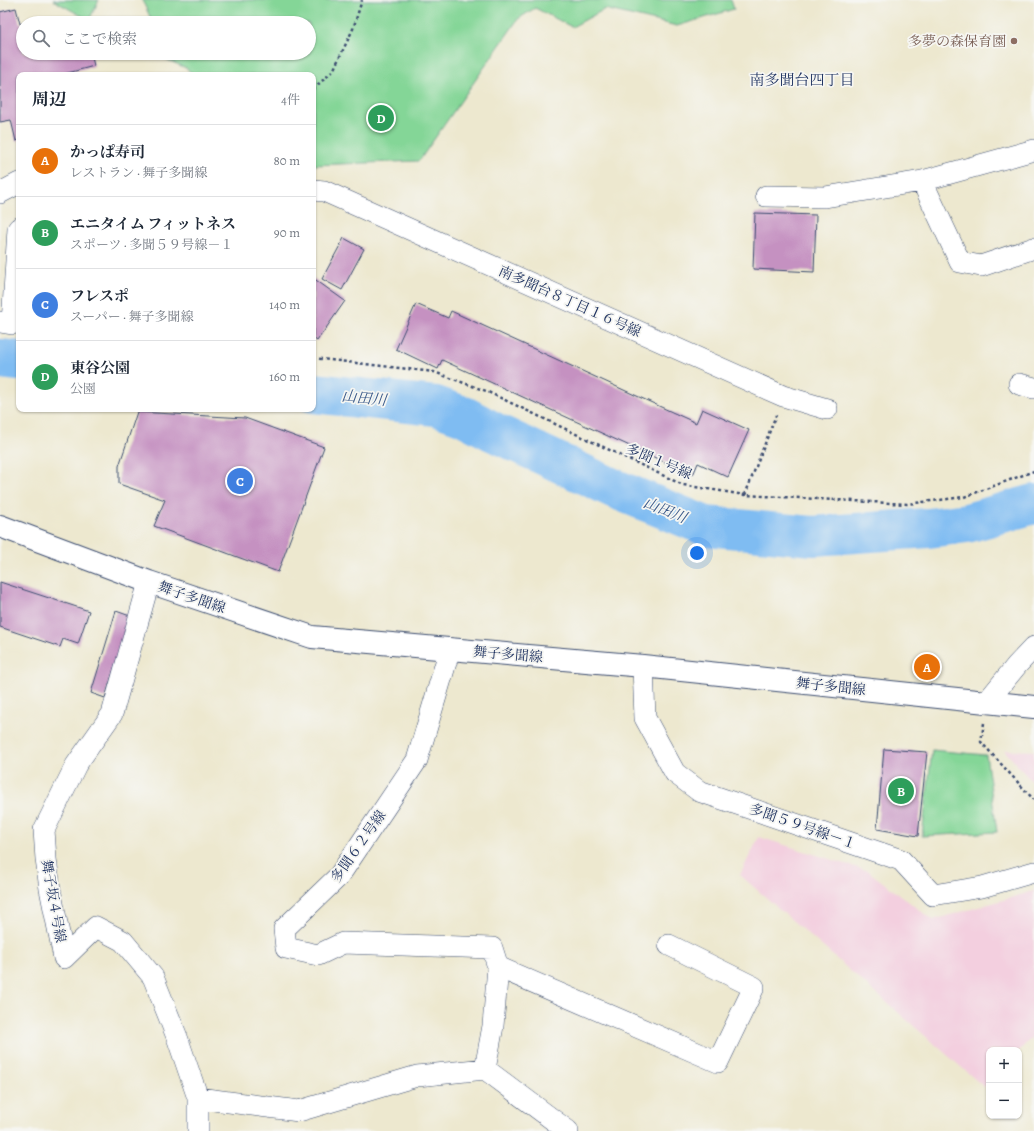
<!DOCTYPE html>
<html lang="ja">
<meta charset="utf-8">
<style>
body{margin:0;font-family:Alegreya,"Noto Serif JP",serif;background:#f6f6f7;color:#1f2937}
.controls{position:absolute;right:12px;bottom:12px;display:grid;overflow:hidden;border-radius:8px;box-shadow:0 1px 3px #0004}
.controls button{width:36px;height:36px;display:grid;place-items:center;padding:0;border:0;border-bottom:1px solid #e0e1e3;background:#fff;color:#1f2937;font:20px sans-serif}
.you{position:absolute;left:697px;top:553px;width:14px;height:14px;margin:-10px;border:3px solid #fff;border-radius:50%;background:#1a73e8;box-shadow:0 0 0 6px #1a73e833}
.badge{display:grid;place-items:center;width:26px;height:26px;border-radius:50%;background:#0b8043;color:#fff;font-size:13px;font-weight:700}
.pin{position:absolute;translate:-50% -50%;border:2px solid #fff;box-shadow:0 1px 4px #0006}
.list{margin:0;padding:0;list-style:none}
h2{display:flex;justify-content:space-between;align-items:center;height:52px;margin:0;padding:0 16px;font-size:17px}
h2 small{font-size:13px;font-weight:400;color:#747a83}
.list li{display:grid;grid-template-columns:26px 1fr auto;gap:12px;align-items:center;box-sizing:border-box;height:72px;padding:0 16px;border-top:1px solid #e0e1e3}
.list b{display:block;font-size:15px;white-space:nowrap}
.list p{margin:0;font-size:13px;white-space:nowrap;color:#747a83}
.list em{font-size:13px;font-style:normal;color:#747a83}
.icon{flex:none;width:22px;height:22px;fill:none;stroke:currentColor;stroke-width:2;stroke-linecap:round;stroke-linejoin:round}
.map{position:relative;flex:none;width:1034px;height:1131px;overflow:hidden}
.search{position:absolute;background:#fff;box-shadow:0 1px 3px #0004;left:16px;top:16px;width:300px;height:44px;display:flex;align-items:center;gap:10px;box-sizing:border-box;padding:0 14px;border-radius:22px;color:#747a83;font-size:15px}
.panel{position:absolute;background:#fff;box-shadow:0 1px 3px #0004;left:16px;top:72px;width:300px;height:340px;border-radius:8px}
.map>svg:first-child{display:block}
.built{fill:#f3cfdf}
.green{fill:#84d697;stroke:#50827a}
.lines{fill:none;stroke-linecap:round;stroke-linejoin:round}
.river{stroke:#7fbcf2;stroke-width:40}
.building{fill:#c591c1}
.minor-casing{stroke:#3a4b6f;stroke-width:22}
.tertiary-casing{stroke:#3a4b6f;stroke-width:24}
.path{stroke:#3a4b6f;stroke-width:2.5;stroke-dasharray:3 3;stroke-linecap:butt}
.minor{stroke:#fff;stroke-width:21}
.tertiary{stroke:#fff;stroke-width:22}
.education-dot{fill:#8d6e63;stroke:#f6f6f2;stroke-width:1.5}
.labels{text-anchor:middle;stroke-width:3.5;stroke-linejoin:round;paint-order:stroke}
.education-label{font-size:14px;fill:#785e54;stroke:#f6f6f2;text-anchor:end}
.street-label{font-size:14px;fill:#1b2f5e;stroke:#f6f6f2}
.neighbourhood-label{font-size:15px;fill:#1b2f5e;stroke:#f6f6f2}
.water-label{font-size:15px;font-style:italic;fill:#39598a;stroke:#f6f6f2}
</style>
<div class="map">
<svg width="1034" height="1131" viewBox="0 0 1034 1131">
<rect width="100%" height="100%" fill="#f6f6f2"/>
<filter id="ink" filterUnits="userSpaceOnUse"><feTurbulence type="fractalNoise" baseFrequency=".025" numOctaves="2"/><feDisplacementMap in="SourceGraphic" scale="8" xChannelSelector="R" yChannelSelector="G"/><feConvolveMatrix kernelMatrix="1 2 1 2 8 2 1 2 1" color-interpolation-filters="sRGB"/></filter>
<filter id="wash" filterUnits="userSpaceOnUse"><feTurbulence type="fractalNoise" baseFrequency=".012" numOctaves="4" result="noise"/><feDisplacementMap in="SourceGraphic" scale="16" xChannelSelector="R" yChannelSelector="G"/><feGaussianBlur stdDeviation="0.9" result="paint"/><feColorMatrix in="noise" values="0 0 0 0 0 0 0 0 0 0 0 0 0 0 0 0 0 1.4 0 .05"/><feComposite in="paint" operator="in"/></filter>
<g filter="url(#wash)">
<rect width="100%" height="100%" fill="#ede8cf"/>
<!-- built -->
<path class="built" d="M1004,750l30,1v33z
M759,837l109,34 65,49 101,-29v144l-15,16 -30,-1v32l-5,5 -244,-212z"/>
<!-- green -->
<path class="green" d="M53,0h46l-10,20z
M142,0h589l3,9 -57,17 -72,-17 -33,18 -37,-19 -17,11 -99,142 -106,4v-90h-119l-8,-7 -23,-10 -1,-5h147v-30h-156z
M932,750l54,5 11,77 -75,4z"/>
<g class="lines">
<!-- river -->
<path class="river" d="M0,359l19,2
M313,393l123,13 28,10 30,16 119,56 93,38 107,10 116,-8 38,-5 67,-19"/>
</g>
<g id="blocks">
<!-- building -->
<path class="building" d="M16,8l4,16 3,-1v30h68l3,13 -34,9h-41v65l-3,1 -5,-21 -11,2v-110z
M40,19l1,4h-16v-1z
M755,213l61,2 -2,57 -61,-3z
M344,238l20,11 -22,41 -20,-11z
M313,278l32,23 -28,40 -4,-3z
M416,304l32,14 3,-7 245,112 6,-14 47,21 -21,47 -30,-14 -5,12 -251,-115 -4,9 -42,-20z
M137,412l108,6 79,29 -46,125 -124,-46 11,-26 -46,-16v-18z
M0,582l89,29 -11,33 -15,-5 -3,8 -60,-20z
M116,611l14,5 -25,82 -14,-5z
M884,749l43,3 -9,84 -41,-7z"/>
</g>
</g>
<g filter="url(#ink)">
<use href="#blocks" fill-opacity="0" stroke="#3a4b6f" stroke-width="1"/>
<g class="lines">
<defs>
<path id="minor" d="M922,181l38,81 21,4 53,-18
M313,190l11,1 459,205 44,13
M0,193l19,-10
M766,196l59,1 97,-16 112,-31
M0,322l12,2 6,-95 1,-1
M1019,384l15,4
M149,582l-37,132 -36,51 -32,65 2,29 4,30 14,69 32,-31 27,14 30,36 24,60 21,61v33
M450,649l-33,111 -78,116 -55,53 2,19 32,7 25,-12 149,5 6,19 -5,59 -8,43
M643,666l2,52 30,55 24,18 202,69 32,35 49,-8 52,-15
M986,703l31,-38 17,-18
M498,967l220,95 36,-75 -85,-42
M198,1098l101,13 118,-35 68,-7 83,62"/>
<path id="tertiary" d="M0,526l149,56 163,55 331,29 391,41"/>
</defs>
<!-- minor casing -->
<use href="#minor" class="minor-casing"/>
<!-- tertiary casing -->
<use href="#tertiary" class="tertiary-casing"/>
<!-- path -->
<path class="path" d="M226,75l2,-1 4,1
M313,89l20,-18 20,-42 9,-29
M313,358l121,14 52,19 197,94 62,10 162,9 57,-7 70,-26
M745,495l31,-80
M984,723l-3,19 53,58"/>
<!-- minor -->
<use href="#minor" class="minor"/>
<!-- tertiary -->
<use href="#tertiary" class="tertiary"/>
</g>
</g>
<!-- markers -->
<circle class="education-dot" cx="1014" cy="41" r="4"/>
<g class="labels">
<!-- education labels -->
<g class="education-label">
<text x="1006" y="46">多夢の森保育園</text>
</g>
<!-- street labels -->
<g class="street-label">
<text transform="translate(570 301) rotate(24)" y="5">南多聞台８丁目１６号線</text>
<text transform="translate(659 461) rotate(23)" y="5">多聞１号線</text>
<text transform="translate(192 597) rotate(19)" y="5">舞子多聞線</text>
<text transform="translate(508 654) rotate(5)" y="5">舞子多聞線</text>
<text transform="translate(831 686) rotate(6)" y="5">舞子多聞線</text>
<text transform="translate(803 826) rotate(19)" y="5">多聞５９号線－１</text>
<text transform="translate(358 846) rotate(-55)" y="5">多聞６２号線</text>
<text transform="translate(54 901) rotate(80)" y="5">舞子坂４号線</text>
</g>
<!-- neighbourhood labels -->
<g class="neighbourhood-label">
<text x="802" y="85">南多聞台四丁目</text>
</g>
<!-- water labels -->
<g class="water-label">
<text transform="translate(364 398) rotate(6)" y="5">山田川</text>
<text transform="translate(665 510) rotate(22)" y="5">山田川</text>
</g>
</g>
</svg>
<div class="controls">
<button>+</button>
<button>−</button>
</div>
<div class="you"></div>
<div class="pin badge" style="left:927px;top:667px;background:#e8710a">A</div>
<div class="pin badge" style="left:901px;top:791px;background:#2e9e5b">B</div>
<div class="pin badge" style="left:240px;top:481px;background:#3f7fe0">C</div>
<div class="pin badge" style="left:381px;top:118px;background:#2e9e5b">D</div>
<div class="search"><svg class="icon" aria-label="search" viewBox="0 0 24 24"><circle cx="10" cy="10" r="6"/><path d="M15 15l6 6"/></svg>ここで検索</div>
<section class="panel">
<h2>周辺<small>4件</small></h2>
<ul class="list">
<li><span class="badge" style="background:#e8710a">A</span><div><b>かっぱ寿司</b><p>レストラン · 舞子多聞線</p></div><em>80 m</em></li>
<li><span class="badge" style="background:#2e9e5b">B</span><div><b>エニタイム フィットネス</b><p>スポーツ · 多聞５９号線－１</p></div><em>90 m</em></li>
<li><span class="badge" style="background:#3f7fe0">C</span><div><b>フレスポ</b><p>スーパー · 舞子多聞線</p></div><em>140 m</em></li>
<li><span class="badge" style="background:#2e9e5b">D</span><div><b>東谷公園</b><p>公園</p></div><em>160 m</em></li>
</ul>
</section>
</div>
